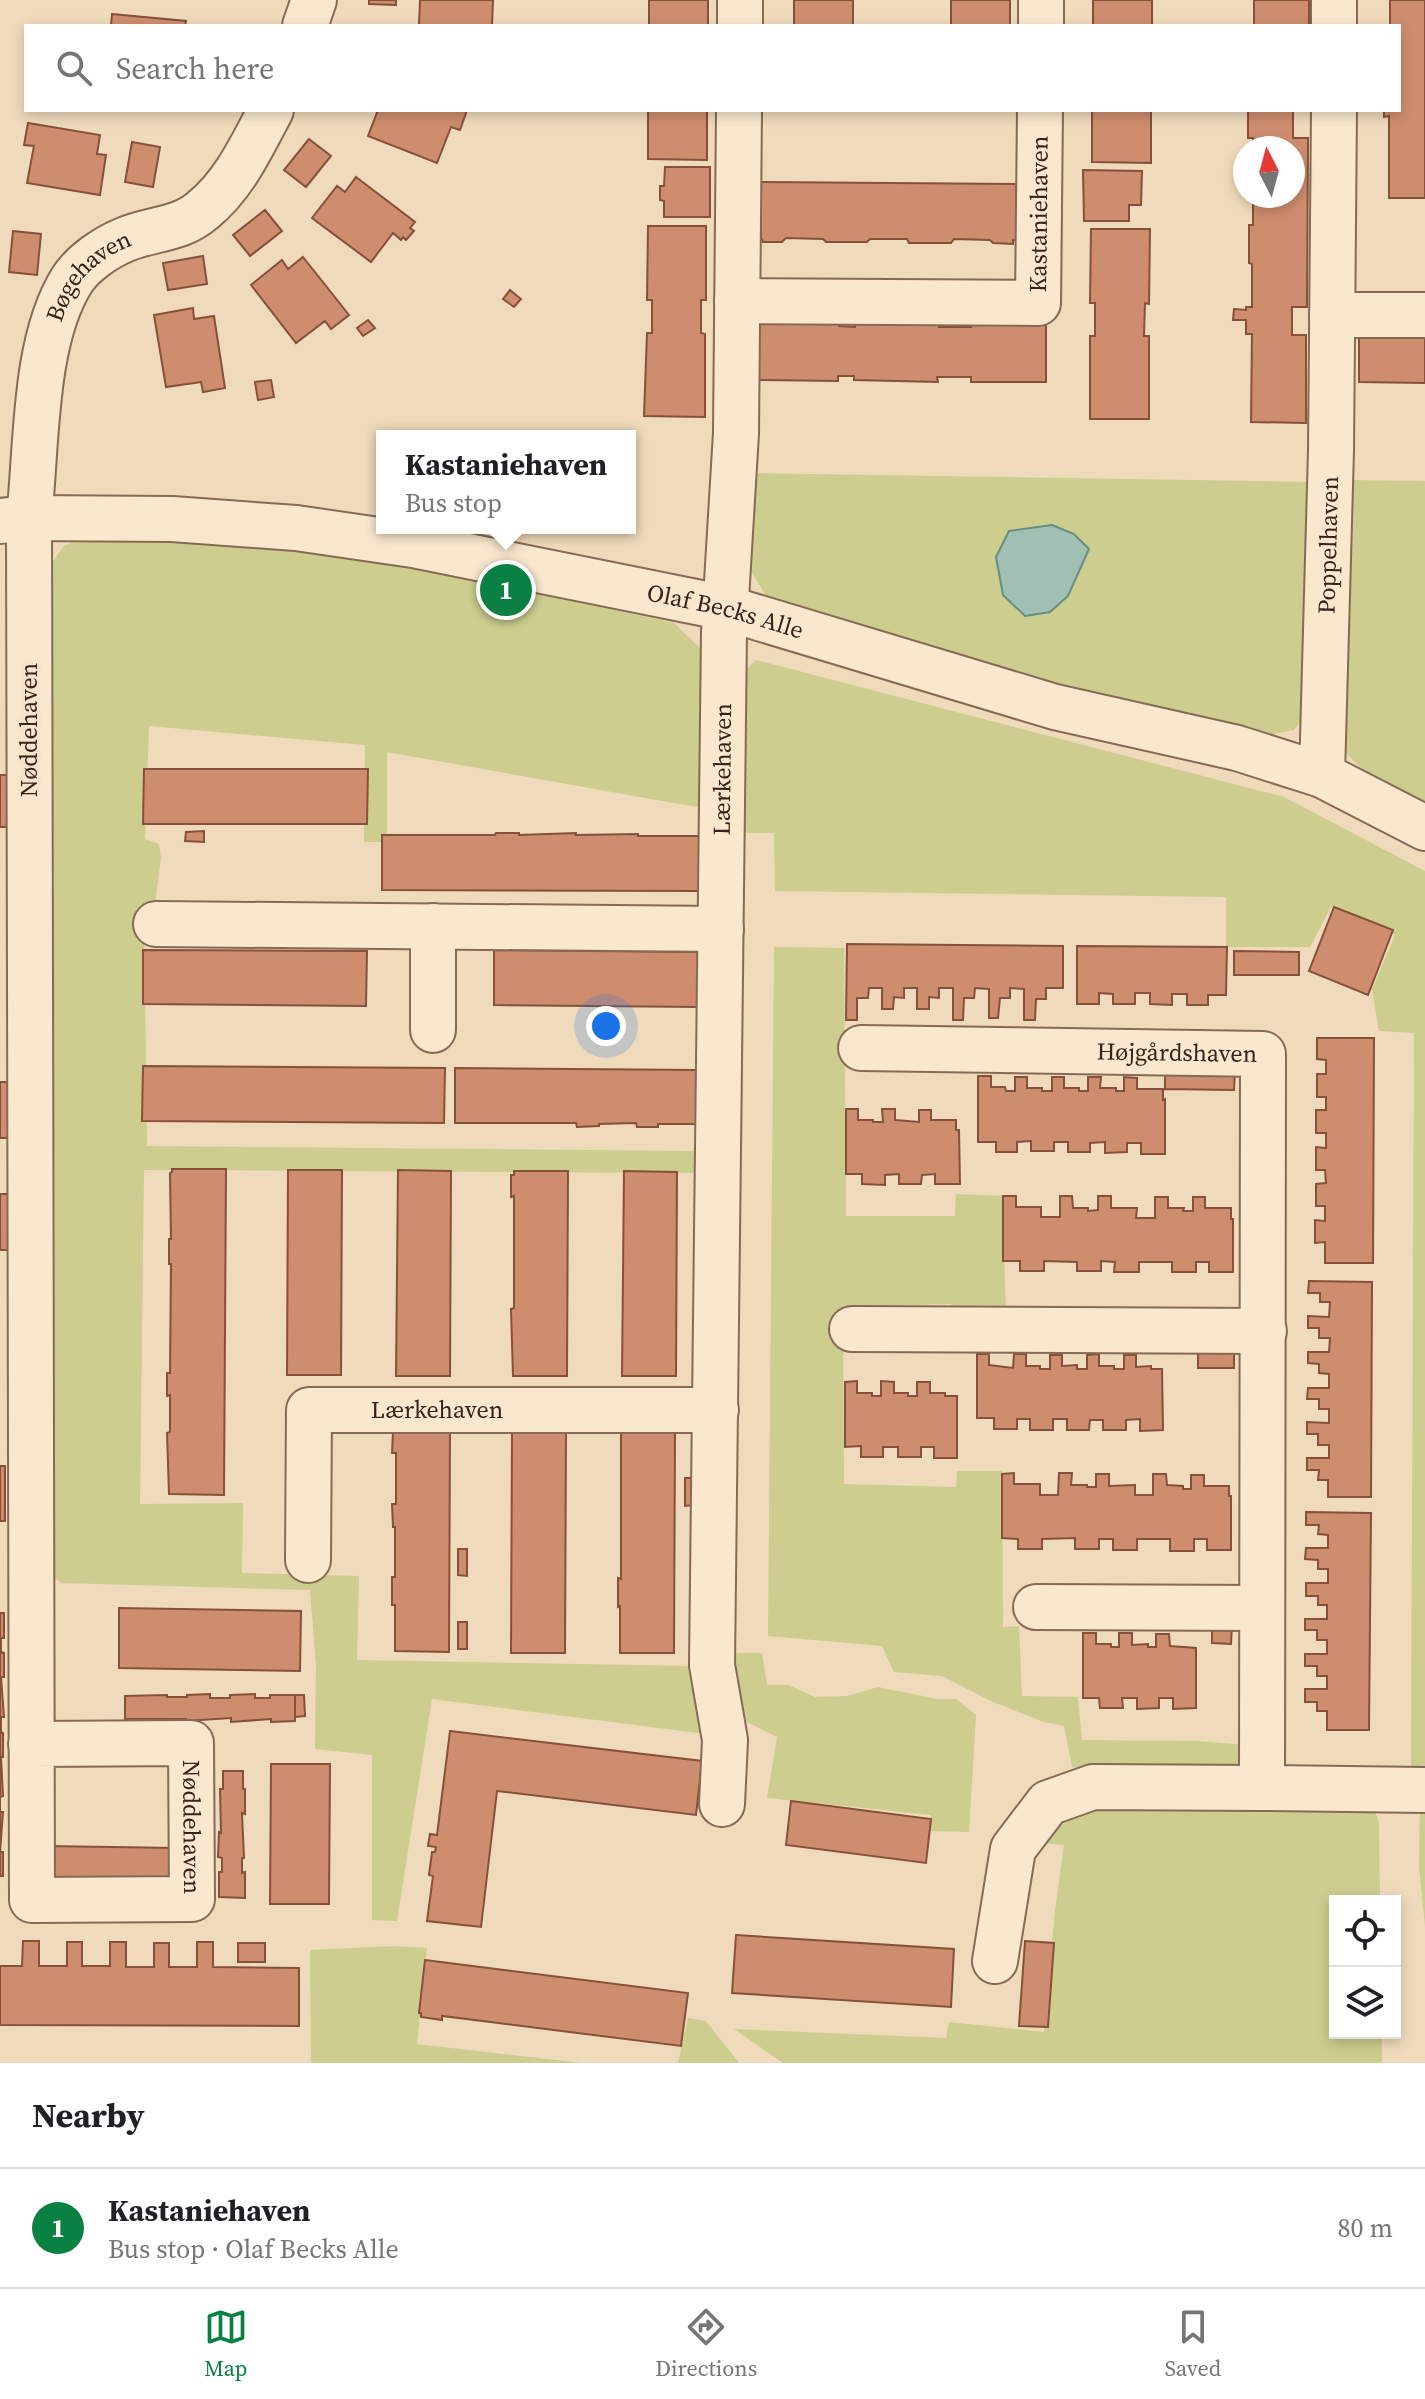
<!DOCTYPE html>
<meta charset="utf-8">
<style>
body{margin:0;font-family:"Source Serif 4",serif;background:#f2f2f2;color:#202124}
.controls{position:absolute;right:24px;bottom:24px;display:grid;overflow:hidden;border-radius:0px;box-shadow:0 4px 12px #0003}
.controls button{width:72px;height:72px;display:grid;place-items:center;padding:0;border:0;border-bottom:2px solid #e0e0e0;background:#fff;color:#202124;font:40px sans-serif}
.compass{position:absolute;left:1233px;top:136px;width:72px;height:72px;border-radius:50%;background:#fff;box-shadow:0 4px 12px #0003;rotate:354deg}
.you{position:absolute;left:606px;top:1026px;width:28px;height:28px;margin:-20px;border:6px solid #fff;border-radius:50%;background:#1a73e8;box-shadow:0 0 0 12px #1a73e833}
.badge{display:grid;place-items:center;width:52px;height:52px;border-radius:50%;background:#0b8043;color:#fff;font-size:26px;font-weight:700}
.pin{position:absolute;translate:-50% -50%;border:4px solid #fff;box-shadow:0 2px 8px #0006}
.popup{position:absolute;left:376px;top:430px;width:260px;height:104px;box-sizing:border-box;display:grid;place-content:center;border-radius:0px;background:#fff;filter:drop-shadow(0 2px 6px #0005);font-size:26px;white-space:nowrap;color:#757577}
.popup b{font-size:30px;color:#202124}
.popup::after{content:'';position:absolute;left:50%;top:100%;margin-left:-16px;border:16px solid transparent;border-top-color:#fff}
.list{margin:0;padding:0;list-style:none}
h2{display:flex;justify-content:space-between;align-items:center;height:104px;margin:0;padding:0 32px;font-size:34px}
h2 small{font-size:26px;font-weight:400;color:#757577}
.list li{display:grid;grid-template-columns:52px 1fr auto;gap:24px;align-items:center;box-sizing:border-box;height:120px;padding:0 32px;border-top:2px solid #e0e0e0}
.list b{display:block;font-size:30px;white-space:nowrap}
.list p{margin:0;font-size:26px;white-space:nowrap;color:#757577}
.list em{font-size:26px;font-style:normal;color:#757577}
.icon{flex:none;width:44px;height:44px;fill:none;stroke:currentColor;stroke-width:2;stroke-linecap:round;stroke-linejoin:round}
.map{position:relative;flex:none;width:1425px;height:2063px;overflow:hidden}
.search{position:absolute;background:#fff;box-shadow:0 4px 12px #0003;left:24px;right:24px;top:24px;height:88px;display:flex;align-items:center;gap:20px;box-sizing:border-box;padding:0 28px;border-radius:0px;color:#757577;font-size:30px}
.sheet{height:224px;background:#fff}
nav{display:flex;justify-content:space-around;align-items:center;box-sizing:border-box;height:112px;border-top:2px solid #e0e0e0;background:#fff;font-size:22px;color:#757577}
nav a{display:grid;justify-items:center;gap:4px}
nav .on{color:#0b8043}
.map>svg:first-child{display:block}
.green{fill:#cccd8f}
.water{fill:#a0c0b3;stroke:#678d80;stroke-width:2}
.building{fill:#cf8d6f;stroke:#86503a;stroke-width:2}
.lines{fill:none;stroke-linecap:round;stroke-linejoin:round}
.minor-casing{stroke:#876a55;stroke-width:48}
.minor{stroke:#fae8ce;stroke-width:44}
.labels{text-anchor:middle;stroke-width:8;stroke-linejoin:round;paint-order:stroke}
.street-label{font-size:24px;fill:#35241a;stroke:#f6e5cb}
</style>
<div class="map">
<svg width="1425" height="2063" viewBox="0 0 1425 2063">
<rect width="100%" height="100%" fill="#efdabb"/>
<!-- green -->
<path class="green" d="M754,473l557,9 1,225 -18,23 -26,5 -327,-78 -173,-58 -19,-31z
M1346,480l79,1v327l-56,-31 -22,-23 -8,-64z
M93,535l183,10 148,25 250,53 27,26 1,159 -315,-56v90h-23l1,-97 -216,-19 -4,113 14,5 2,14 -6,45 -11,3 3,240 550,5 -1,22 -552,-3 -4,334 103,-1 -1,70 117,3 -2,84 334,6 15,68 -274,-35 -35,222 -25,-1v-165l-57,-6 1,-84 -6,-75 -248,-7 -20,-13 4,-999 18,-25z
M756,660l528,137 141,74v902h-7l-7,-6 3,-734 -35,-2 -7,-42 23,-54 -64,-28 -21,40h-84v-50l-451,-6 -1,-58h-40l6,-157z
M774,947l70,1 2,268h109l1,-22 46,2 4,118h-53l-2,-10 -108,3 1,177 112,3 1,-16h45l1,156 16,-1 3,70 56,1 4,43 115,1 50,4 1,13 -19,16 -157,-7 -8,-41 -20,-4 -53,-21 -49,-25 -48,-4 -12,-26 -114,-10z
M730,1653h32l5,32h21l27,12 32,-1 31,-9 60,12h18l20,16 -7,117 -39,-1 1,-16 -164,-17 10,-61 -30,-15 -13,-33z
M1079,1803l294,3 6,17 1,78h-45v132h47v30h-599l-49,-34 212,9 3,-16 95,10 11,-122 9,-65 -31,-3z
M1420,1808h5v118l-6,-59z
M395,1946l32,2 -10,96 165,19h-271l-1,-113z
M688,2018l18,3 33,42h-61z"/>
<!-- water -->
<path class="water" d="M1052,525l22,9 15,15 -21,47 -18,16 -25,4 -22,-21 -7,-38 13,-26z"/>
<!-- building -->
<path class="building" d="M369,0h27v5l-27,-1z
M420,0h73l-1,26 -73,-1z
M649,0h59v26h-59z
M794,0h59v26h-59z
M951,0h59v26h-59z
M1093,0h59v26h-59z
M1254,0h55v26h-55z
M1390,0h35v198h-36v-82l-5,1v-7h15v-84h-9z
M112,14l74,7 -1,5h-74z
M378,110h89l-7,20 -9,-3 -14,36 -69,-27z
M648,110h59v50l-59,-1z
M1092,110h59v53l-59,-1z
M1308,110l-15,1v27h15l-1,169h-15v28h14v88l-55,-1 1,-88h-6v-14h-13l1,-11 12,1v-3h6v-43l-3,-1v-38h4v-29h40v-48h-40v-10h-5v-27z
M28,123l72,12 -3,19 9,1 -6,40 -73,-12 7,-37 -10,-1z
M309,139l22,17 -25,31 -22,-17z
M132,142l28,5 -7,40 -28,-5z
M665,167h45v50h-46v-16l-4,-1v-14h4z
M1083,170l59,1 -1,34h-12v16h-45z
M356,177l59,45 -5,6 4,3 -8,9 -3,-3 -2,3 -8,-7 -22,29 -59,-44 25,-32 8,6z
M761,182l255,2v56h-3v4l-20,-1 -3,-3 -36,-1 -3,4h-42l-2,-4h-37l-3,3h-41l-3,-3 -37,-1 -4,4h-19l-2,-4z
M265,210l17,21 -32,25 -17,-21z
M648,226h58v74h-5v33l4,1v83l-61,-1 3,-83h5v-33h-5z
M1091,229h59l-1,75 -4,-1 -1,33h5v83h-59v-83h5v-33h-5z
M13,231l28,3 -4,41 -28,-3z
M203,256l4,28 -39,6 -5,-27z
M303,257l46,58 -18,14 -6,-8 -29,22 -45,-58 31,-25 6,9z
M510,290l11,9 -7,8 -11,-8z
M193,308l1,11 20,-3 11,72 -22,4 -2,-10 -35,5 -12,-72z
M368,320l7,8 -12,8 -6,-8z
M756,321l83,1v4l16,1v-5h84v5h32v-5l75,1v59h-75v-5h-34l1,5 -84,-2v-4h-16v5l-83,-1z
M1359,328l66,1v54l-66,-1z
M271,380l3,17 -16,3 -3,-18z
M144,769h224l-1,55h-224z
M0,775h12l-2,52h-10z
M204,831v11l-19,-1 1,-9z
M496,833h23v2l57,-2v2l62,-1v2h62v55l-318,-1v-55h113z
M1334,907l59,23 -25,65 -59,-24z
M847,944l216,2v42h-17v11h-10l-1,21h-11v-31l-14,-1v10h-10l-2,20h-9v-29l-14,-1 -1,10h-10l-1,22h-10v-32h-14v10l-10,-1v12h-12v-21h-13v10l-10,-1 -1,12h-11v-21h-13l-1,10h-11v22h-11z
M1077,946l150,1 -1,48h-18v10h-21v-11h-15v11l-22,-1v-11h-15v11h-22v-10l-14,-1v11h-22z
M143,950l224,1 -1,55 -223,-2z
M494,950l206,2 -1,55 -205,-2z
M1234,951l65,1v23h-65z
M1317,1038h57l-1,225h-48v-21l-10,1v-23l10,1v-15h-9v-22l10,-1 -1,-13h-9v-23l10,1v-15h-10v-23h10v-13h-9v-23h9v-14l-9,-1z
M143,1066l302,2 -1,55 -302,-2z
M455,1068l244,2 -1,54h-40v3h-21l-1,-4 -37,1v2l-22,1 -1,-4h-121z
M1165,1068l70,1 -1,21 -69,-1z
M978,1076h13v11h14l1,4h9v-14h12v11h15v3h10v-14h12v11h15v3h9v-14h13l-1,11h16v3h8v-14l13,1v11h26v11l2,-1v55h-24v-11h-14v9l-22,1v-11l-15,1v9h-22v-10h-14v9h-23v-10l-14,1v10h-21v-10h-18z
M0,1082h8v56h-8z
M846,1109h12v11h15v2h10l-1,-13h13v11l24,2v-12h12v10h25v10h3l1,54h-25v-10l-13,1 -1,9h-22v-10l-14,1v10l-23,-1v-10h-16z
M172,1169h54l-2,326 -55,-1 -2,-61 3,-1v-37l-3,1v-23h3l1,-109h-2v-25h2l-1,-66 2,-1z
M288,1170h54l-1,205h-54z
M398,1170l53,1 -1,205h-54z
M514,1171h54l-1,205h-54l-2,-67 3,-1v-112l-3,1v-22h3z
M624,1171l53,1 -1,204h-54z
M0,1194h8v56h-8z
M1003,1196h13v11h25v10h19v-21h12l1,12h15v3l10,-1v-14h13v12h26l-1,10h19v-21h13v11h16l-1,3h10v-14h12v11h26v11h2v53h-24v-10h-13v10h-24v-10h-33v10h-25l1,-10 -14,-1v10h-24v-9l-33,-1v10h-24v-10h-17z
M1309,1281l63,1 -1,215h-43v-17h-10l1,-10h-12v-12h22v-13h-11v-11h-11v-12l22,1v-14h-10v-10h-12l1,-11h21v-14l-10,-1v-9l-11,-1v-11h21l1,-14h-11v-10h-11v-12l21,1 1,-15h-10v-9h-12z
M1234,1346v22h-36v-21z
M977,1354h12v11l24,3 1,-14h12v12h14v3h10v-14h12v11l15,-1v4h10v-14l12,-1v12h15v3h10v-14h12v12l15,-1v3h11l1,61 -23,1v-12l-14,1v10h-23v-10h-13l-1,10h-22v-11h-14v11h-23v-11h-13v10h-23v-11h-17z
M857,1381v12h15v3h9v-15l13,1v11h14v3h9v-14h13v11h15v3h12v62h-23v-11h-13v10h-23v-10h-15v10h-22v-11l-16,1v-65z
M450,1428l-1,224 -54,-1v-46h-3v-28h3v-50h-2l-1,-23h4v-51h-4l1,-22z
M512,1429l54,1 -1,223h-54z
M621,1429h54l-1,224h-54v-47l-2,1v-29l3,1z
M0,1466h5v55h-5z
M1014,1473v11h26v11h18l1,-22h13l-1,12h16v2h9v-13h13v12l26,-1v10h18v-21h13l1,11 16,1v3h8v-14h13v11h25v10h2v54h-24v-11h-13v12h-24v-12h-33v11h-24v-11h-14v10h-24v-11l-33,1v10h-24v-10l-16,-1v-64z
M685,1478h9v27l-9,1z
M1306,1512l65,1 -2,217h-42v-19h-10v-9h-12v-13h22v-13h-10v-10h-12v-12h22v-14h-10v-10h-12v-11h22v-14h-9v-9h-12v-13h22v-14h-10v-9l-13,-1 1,-11h22v-13l-10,-1 1,-9h-13z
M458,1549h9v27l-9,-1z
M119,1608l182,3 -1,60 -181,-3z
M0,1613h4v25h-3v14l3,1v24h-3l3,40h-3v15l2,1v24h-2l2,39 -3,1v15h3l-3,40h3v24h-3z
M458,1622h9v27h-9z
M1212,1623l20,1 -1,20 -19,-1z
M1083,1633h13v11h15v3h8v-14h13v12l16,-1v3h8v-13h13l1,12 26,2v60l-23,1v-11h-14v10l-22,1v-11h-15l1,10h-23l-1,-10h-16z
M210,1694v4h20v-3l25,-1v4h15v-3h25v26l-24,1v-3l-40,3v-4l-45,3v-2h-61v-23l42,-1v2h20v-2z
M295,1695h9l1,21 -10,1z
M450,1731l252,30 -6,54 -199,-24 -16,136 -54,-6 6,-45 -4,-1 3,-23h3l1,-5 -8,-1 2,-12 7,1z
M271,1764h59l-1,140h-59z
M223,1771h20v18h2v25l-3,-1 2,45h-2v15l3,-1v26l-26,-1v-25h3v-14l-4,-1 1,-25 2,1 -1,-44h3z
M791,1801l140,18 -5,44 -140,-18z
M46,1846l130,2v31l-130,-2z
M736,1935l218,14 -3,58 -219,-14z
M23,1941h16v25h28v-24h15v24h28v-24h16v25h28v-24h15v24h28v-25h16v25l86,1v58l-299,-1v-59h22z
M1025,1941l29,2 -6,84 -29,-1z
M238,1943h27v19h-27z
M425,1960l263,33 -7,53 -239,-30v4l-21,-3v-4h-2z"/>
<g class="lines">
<defs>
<g id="minor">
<path d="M305,26l9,-26"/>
<path d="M740,26v-26"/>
<path d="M1041,26v-26"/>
<path d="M1334,26v-26"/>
<path id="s1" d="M737,301l301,2 2,-193"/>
<path d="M1332,315h93"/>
<path id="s2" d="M0,521l29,-3 143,1 124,9 117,17 313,63 329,99 182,41 85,27 103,53"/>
<path id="s3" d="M1322,775l9,-325 3,-340"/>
<path d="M156,924l565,5"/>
<path d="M433,926v104"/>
<path id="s4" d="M861,1048l402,6 -1,734 163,2"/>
<path d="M852,1329l412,2"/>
<path id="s5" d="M308,1560l1,-150h407"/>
<path d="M1036,1607l226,1"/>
<path id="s6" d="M31,1744l160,-1 1,156 -160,1 -3,-1382c8,-71 4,-176 43,-238 11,-17 33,-32 52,-40 27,-12 55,-9 79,-30 32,-26 49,-65 68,-100"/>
<path id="s7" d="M722,1804l3,-64 -13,-75 12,-1033 12,-199 3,-323"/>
<path d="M995,1961l18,-112 35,-46 45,-16 169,1"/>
</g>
</defs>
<!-- minor casing -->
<use href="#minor" class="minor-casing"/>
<!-- minor -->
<use href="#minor" class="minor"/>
</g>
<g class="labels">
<!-- street labels -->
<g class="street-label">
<text dy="8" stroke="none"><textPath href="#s1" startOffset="390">Kastaniehaven</textPath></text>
<text dy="8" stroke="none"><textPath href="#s6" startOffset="2116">Bøgehaven</textPath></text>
<text dy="8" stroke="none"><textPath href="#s3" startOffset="230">Poppelhaven</textPath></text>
<text dy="8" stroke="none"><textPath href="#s2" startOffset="734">Olaf Becks Alle</textPath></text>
<text transform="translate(29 730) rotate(-90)" y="8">Nøddehaven</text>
<text dy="8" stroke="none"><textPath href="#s7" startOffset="1036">Lærkehaven</textPath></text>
<text dy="8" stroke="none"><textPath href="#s4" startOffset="316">Højgårdshaven</textPath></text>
<text dy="8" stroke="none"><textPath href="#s5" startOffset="278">Lærkehaven</textPath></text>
<text dy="8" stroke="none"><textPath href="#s6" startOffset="244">Nøddehaven</textPath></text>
</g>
</g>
</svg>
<div class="controls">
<button><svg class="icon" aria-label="locate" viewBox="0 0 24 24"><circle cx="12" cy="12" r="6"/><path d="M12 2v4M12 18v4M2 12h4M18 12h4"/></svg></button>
<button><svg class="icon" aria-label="layers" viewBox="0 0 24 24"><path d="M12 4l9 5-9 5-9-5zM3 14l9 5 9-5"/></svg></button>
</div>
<svg class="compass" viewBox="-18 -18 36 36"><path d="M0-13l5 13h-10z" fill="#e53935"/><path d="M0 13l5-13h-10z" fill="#757577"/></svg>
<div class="you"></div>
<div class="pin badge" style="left:506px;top:590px">1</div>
<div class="popup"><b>Kastaniehaven</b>Bus stop</div>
<div class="search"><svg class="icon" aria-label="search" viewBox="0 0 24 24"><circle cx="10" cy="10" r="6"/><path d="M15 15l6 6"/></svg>Search here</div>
</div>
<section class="sheet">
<h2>Nearby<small></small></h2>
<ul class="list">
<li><span class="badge">1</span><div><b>Kastaniehaven</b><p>Bus stop · Olaf Becks Alle</p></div><em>80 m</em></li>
</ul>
</section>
<nav>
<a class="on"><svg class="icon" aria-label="map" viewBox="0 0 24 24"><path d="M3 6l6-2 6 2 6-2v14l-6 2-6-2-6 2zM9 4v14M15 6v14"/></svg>Map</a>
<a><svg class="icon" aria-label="directions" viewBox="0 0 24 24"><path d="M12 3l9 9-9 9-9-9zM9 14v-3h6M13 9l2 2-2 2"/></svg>Directions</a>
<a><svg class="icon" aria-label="saved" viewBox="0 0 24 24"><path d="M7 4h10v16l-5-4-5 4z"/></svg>Saved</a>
</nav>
